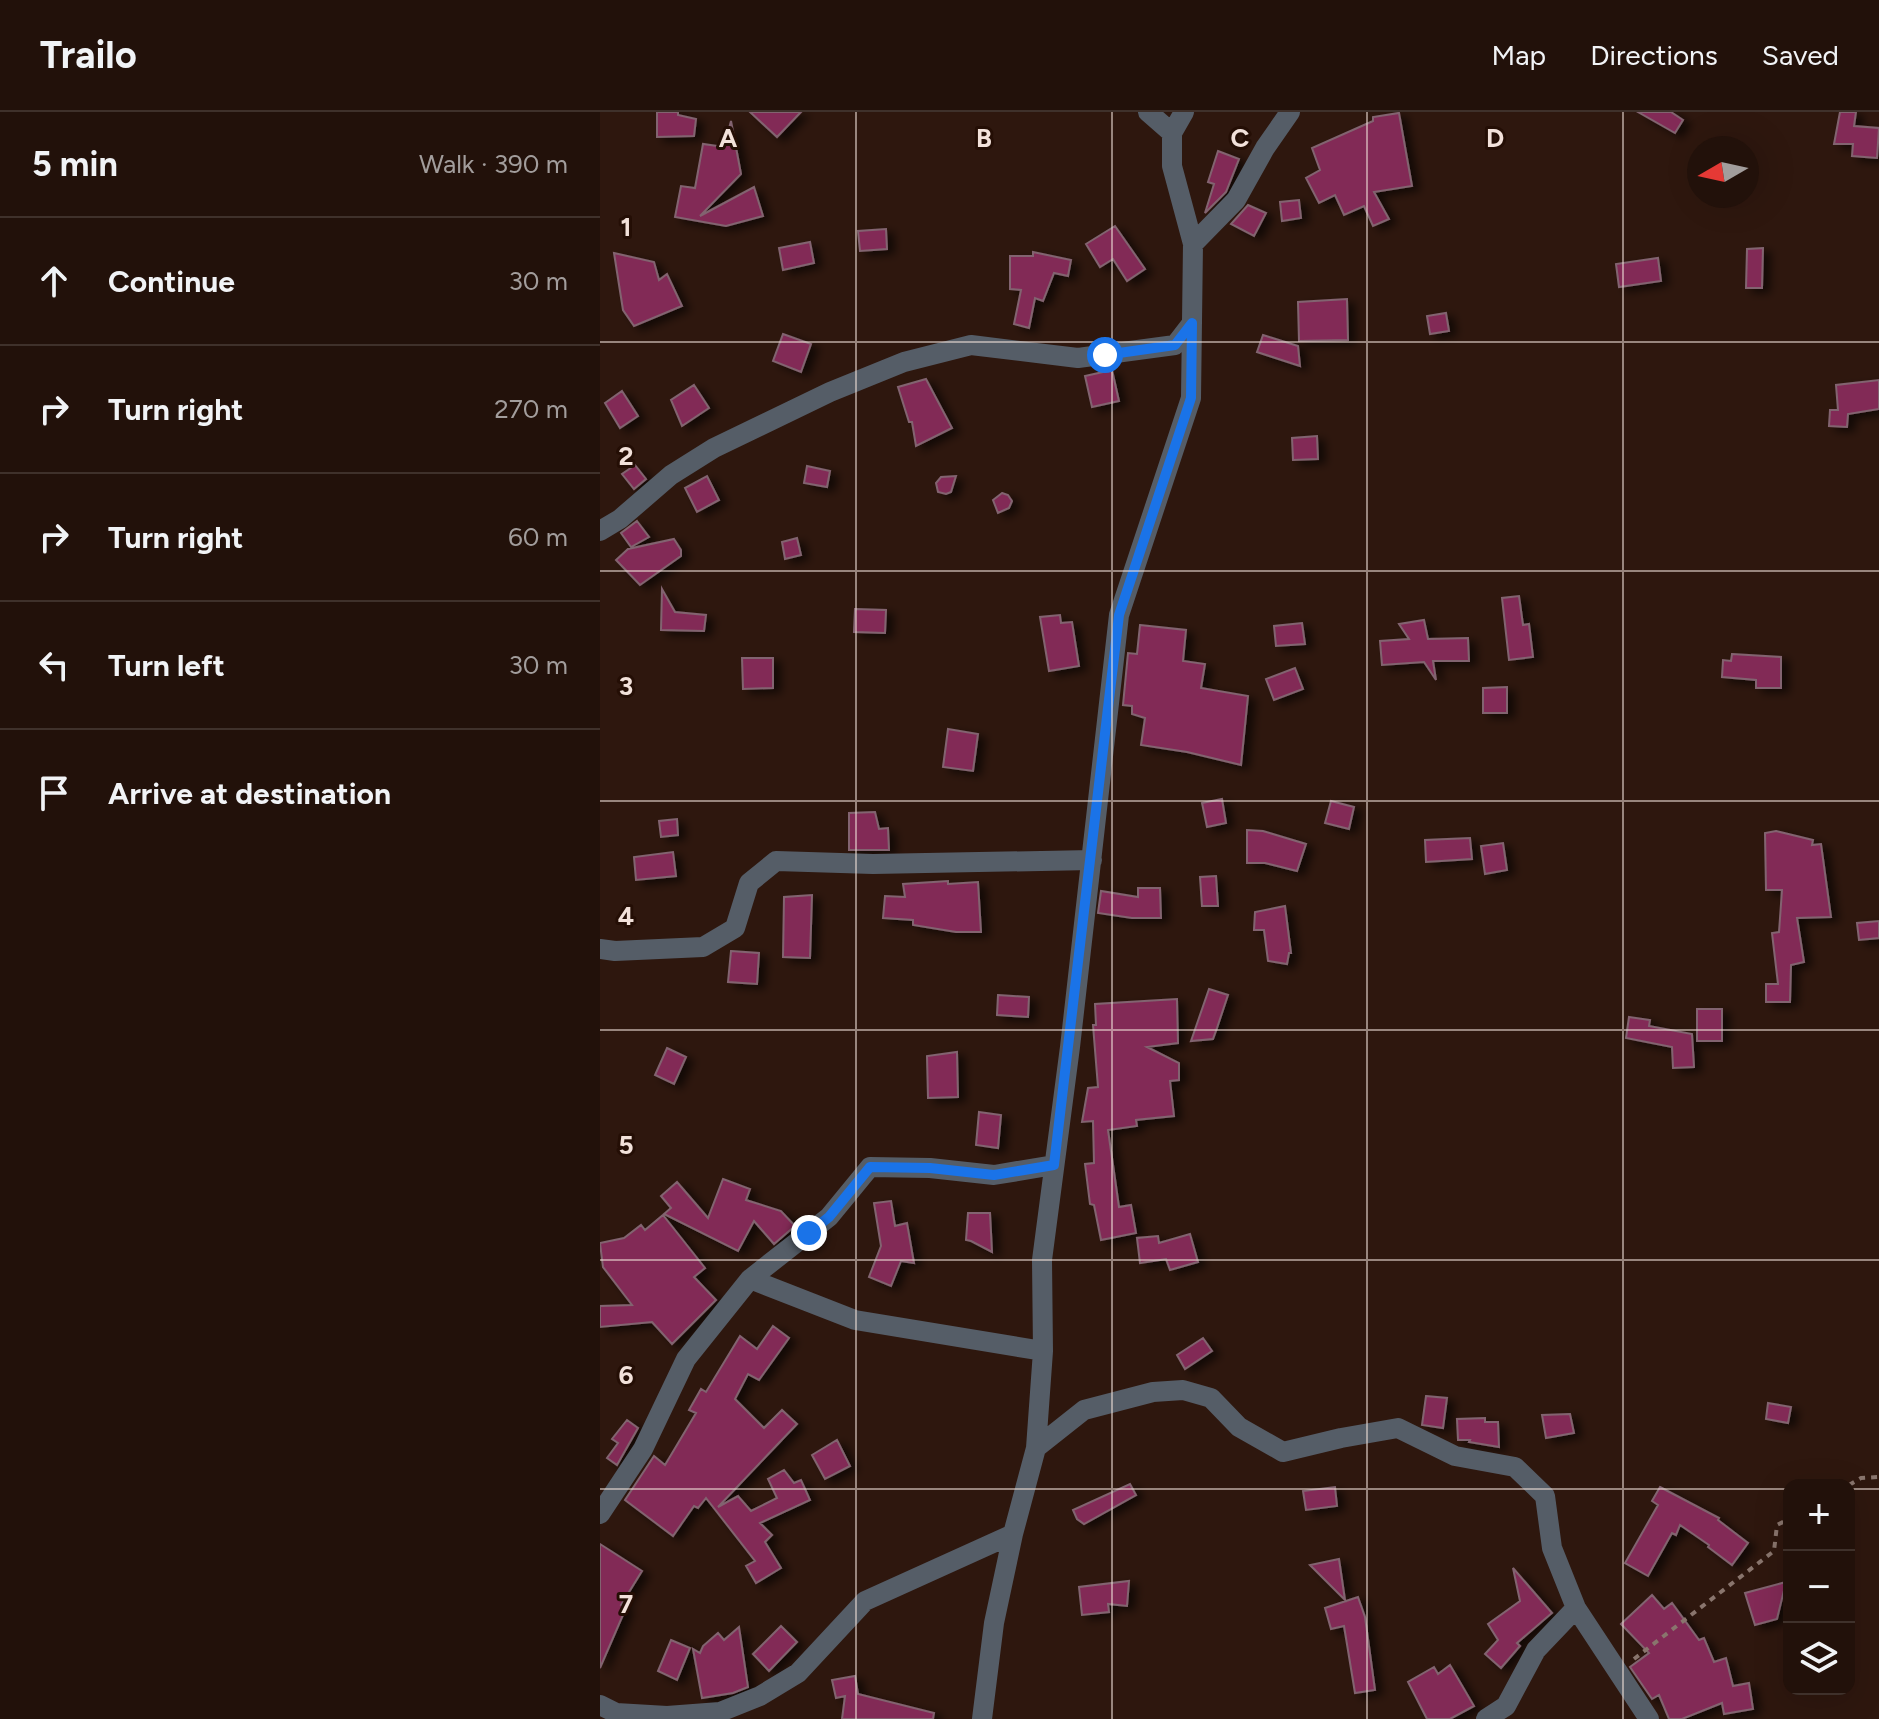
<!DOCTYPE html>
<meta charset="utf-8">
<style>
body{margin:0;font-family:Figtree,sans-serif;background:#2a1a13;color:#f1f3f6}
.controls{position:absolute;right:24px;bottom:24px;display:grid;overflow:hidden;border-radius:16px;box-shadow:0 8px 32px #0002}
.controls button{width:72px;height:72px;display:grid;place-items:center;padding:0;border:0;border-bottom:2px solid #3f312b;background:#22110a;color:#f1f3f6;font:40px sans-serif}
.compass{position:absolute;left:1087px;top:24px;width:72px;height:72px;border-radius:50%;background:#22110a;box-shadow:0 8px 32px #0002;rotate:261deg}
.stop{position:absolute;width:24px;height:24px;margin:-18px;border:6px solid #1a73e8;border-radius:50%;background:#fff}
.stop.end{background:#1a73e8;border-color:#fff;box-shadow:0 2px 8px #0008}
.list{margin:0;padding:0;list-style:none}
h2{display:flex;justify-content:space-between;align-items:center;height:104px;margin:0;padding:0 32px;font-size:34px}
h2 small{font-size:26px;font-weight:400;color:#a29d9c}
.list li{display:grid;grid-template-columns:52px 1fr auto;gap:24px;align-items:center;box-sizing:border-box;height:128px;padding:0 32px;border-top:2px solid #3f312b}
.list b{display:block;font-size:30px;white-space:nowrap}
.list em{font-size:26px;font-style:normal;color:#a29d9c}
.icon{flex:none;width:44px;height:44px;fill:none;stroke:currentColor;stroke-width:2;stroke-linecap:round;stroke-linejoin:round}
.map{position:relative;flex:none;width:1279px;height:1607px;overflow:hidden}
header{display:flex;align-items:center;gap:48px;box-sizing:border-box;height:112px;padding:0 40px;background:#22110a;border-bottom:2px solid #3f312b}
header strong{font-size:38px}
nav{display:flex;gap:44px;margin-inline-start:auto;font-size:28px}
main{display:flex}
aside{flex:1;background:#22110a}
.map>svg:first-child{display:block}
.building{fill:#822b56;stroke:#826470;stroke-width:2;filter:url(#shadow)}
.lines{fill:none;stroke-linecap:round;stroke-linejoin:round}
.path{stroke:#89756d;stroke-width:4;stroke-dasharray:6 6;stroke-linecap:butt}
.minor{stroke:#555d67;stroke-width:20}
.route{stroke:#1a73e8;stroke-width:10}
.grid{fill:none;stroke:#f2e1da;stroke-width:2;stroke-opacity:0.55}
.grid-label{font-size:26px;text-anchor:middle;font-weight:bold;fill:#f2e1da;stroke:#240e05;stroke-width:6;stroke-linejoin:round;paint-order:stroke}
</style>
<header>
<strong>Trailo</strong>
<nav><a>Map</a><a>Directions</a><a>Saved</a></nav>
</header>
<main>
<aside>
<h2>5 min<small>Walk · 390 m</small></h2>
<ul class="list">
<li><svg class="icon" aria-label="ahead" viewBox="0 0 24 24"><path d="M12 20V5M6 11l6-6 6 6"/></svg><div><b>Continue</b></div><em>30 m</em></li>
<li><svg class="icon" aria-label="right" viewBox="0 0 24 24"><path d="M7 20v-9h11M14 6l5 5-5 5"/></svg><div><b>Turn right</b></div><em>270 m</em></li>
<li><svg class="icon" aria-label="right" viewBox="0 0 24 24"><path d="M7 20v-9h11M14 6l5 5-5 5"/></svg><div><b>Turn right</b></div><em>60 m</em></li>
<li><svg class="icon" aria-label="left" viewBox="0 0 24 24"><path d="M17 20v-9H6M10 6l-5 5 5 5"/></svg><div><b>Turn left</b></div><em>30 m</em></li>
<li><svg class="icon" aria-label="arrive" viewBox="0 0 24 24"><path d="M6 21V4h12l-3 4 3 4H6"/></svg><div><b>Arrive at destination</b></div></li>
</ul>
</aside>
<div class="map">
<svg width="1279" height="1607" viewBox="0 0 1279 1607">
<defs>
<filter id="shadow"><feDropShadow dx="7" dy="4" stdDeviation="4" flood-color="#0009"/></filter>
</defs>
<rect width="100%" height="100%" fill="#2e170e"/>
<!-- building -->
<path class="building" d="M57,0h21v3l18,4 -2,17 -37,1z
M150,0h51l-24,25z
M1038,0h33l12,8 -8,13z
M1240,0h16l-2,14 25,2 -2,30 -25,-2 1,-12h-19z
M799,1l13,73 -38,6 15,27 -16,7 -9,-20 -20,9 -9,-20 -16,8 -13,-25 14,-8 -8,-22 61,-27v-4z
M131,9l10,53 -41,42 54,-29 9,29 -37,10 -51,-9 6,-31 14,2 8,-44 21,3z
M618,39l21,8 -13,33 -21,21 9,-29 -6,-2z
M699,88l2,18 -19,3 -2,-19z
M648,93l18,8 -12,23 -23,-12z
M515,114l30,43 -18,12 -14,-22 -13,8 -14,-23z
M286,117l1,20 -27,2 -2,-20z
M210,130l4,21 -31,7 -4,-22z
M1163,136l-1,40h-16l1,-39z
M433,140l38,8 -3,16 -14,-3 -11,28 -8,-3 -6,30 -15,-4 7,-34 -11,-1v-33h23z
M14,141l40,9 5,18 8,-6 15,32 -48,20 -11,-16z
M1058,146l3,23 -42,6 -3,-23z
M747,187l1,41 -49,1 -1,-39z
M846,201l3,18 -19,3 -3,-18z
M183,222l28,10 -10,28 -28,-11z
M663,223l35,11 2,20 -43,-14z
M512,258l7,31 -27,6 -7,-31z
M326,267l26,49 -36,18 -4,-24h-3l-11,-35z
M1279,268v29l-31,5 -1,13 -18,-1 1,-16h8l-2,-25z
M94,273l15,23 -27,18 -11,-26z
M22,279l16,25 -18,12 -15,-25z
M717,324l1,23 -25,1 -1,-22z
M35,353l11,14 -12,10 -12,-15z
M207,354l23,5 -3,16 -23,-4z
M107,364l12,24 -22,12 -12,-24z
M356,364l-5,16 -5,2 -8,-2 -2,-9 5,-6z
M402,381l6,2 4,6 -3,7 -11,5 -5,-13z
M37,409l12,16 -18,10 -10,-14z
M197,426l4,17 -16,4 -3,-17z
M74,427l7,11v6l-41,29 -24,-25 12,-11z
M62,477l13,23 31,3 -2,16 -43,-1z
M919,484l4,29 6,-1 4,33 -24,3 -7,-62z
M255,497l31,1 -1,23 -31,-1z
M460,503l1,8 11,-1 7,44 -30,5 -9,-54z
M824,508l4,19 40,-1 1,23h-36l3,19 -12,-18 -42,3 -2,-24 29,-2 -10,-15z
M702,511l3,21 -29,2 -2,-20z
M540,513l46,5 -3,31 22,3 -4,24 47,8 -7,69 -54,-13 -46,-7 4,-27 -13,-4v-8l-9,-1 5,-52 9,1z
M1132,542l49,3v31h-25v-8l-34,-3 1,-17 8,1z
M142,546h31v30l-30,1z
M695,556l8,21 -29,11 -8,-21z
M907,575v26h-24v-25z
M348,617l30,5 -5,37 -30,-4z
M622,687l4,24 -19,4 -5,-24z
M731,689l23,6 -5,22 -24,-6z
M275,700l4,17 9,-1 1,22h-40v-37z
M77,707l1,16 -17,2 -2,-16z
M647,718l16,1 43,13 -9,27 -32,-8h-18z
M1176,719l37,9 -1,5 9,-1 10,73 -34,1 7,44 -13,3 -1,37h-24v-18h12l-6,-51 7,-1 3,-42h-16l-1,-57z
M870,726l2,21 -46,3 -1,-22z
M903,731l4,27 -22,4 -4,-28z
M73,740l3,24 -40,4 -2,-23z
M616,764l2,30h-16l-2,-29z
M348,769v3l30,-2 3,50h-25l-43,-7v-5l-30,-2 2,-22 20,1 -2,-13z
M538,776h22l1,30h-29l-34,-5 3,-22 37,6z
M212,783l-2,63 -27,-1 1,-60z
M685,794l6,47h-2l-2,11 -19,-3 -4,-31h-10l1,-18z
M1279,809v17l-20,2 -2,-17z
M131,839l28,2 -2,31 -29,-2z
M609,877l19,6 -11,33 -4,11 -22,2z
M398,883l31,2 -1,20 -31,-2z
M577,887l1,44 -31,4 32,16v17l-9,1 4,35 -38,4 1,6 -29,4 11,77 12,-2 5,28 -35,7 -7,-35 -4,-1 -5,-40 9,-1 -1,-42 -11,1 6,-34 10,-1 -5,-62h3l-1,-21z
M1097,897h25v32h-25z
M1029,905l21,3 -1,6 43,8 2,33 -21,1 -1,-21 -46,-9z
M67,936l19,9 -12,27 -19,-9z
M357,940l1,45 -30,1 -1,-42z
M379,1000l22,3 -3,33 -22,-3z
M123,1067l27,10 -4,11 35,11 14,15 -21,18 -20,-23 -16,30 -74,-37 7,-6 -10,-12 16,-14 31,36z
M291,1089l4,25 12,-3 7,40 -13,-2 -10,25 -22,-9 12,-31 -7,-43z
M368,1101h22l2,39 -21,-11 -5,-1z
M63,1103l42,53 -11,9 22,23 -44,44 -20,-22 -52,5v-21l32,-1 -29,-38 -3,-24 24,-5 17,-13 4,5z
M590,1122l8,28 -28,8 -4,-11 -26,4 -3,-25 21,-2 1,7z
M173,1214l16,12 -30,42 -11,-6 -13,25 29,29 18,-18 15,14 -79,83 20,-11 13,15 26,-13 -9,-19 16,-9 10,13 7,-3 9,20 -50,23 12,12 -7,7 16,26 -25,15 -10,-17 9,-5 -49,-63 -8,10 -4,-2 -21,30 -48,-36 29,-44 11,9 31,-52 -7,-3 12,-21 5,3 34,-56 17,13z
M603,1226l9,13 -27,18 -8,-14z
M826,1284l21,2 -4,30 -21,-3z
M1168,1291l23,4 -3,16 -22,-4z
M970,1302l4,19 -28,5 -4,-23z
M885,1306v4h13l1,25 -30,-5 1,-2h-12l-1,-21z
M27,1308l11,8 -21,37 -10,-7 11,-15 -6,-4z
M237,1328l13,26 -25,13 -13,-24z
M530,1372l6,11 -52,29 -7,-5 -4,-9z
M735,1375l2,19 -31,4 -3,-19z
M1060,1375l59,31 -1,2 30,23 -16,22 -24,-18 1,-2 -29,-20 -4,10 -4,-2 -24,43 -23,-13 33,-58 -6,-4z
M0,1432l42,27 -21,34 5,3 -26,60z
M739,1447l6,41 -35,-35z
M913,1456l39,45 -35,30 3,3 -19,22 -16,-14 13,-14 -10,-16 32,-23z
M529,1469l-2,25 -19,-2 1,8 -27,3 -3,-28z
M1186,1470l-9,37 -22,6 -10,-32z
M1052,1483l12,14 8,-6 27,37 5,-2 10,24 12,-4 7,28 16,-3 4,26 -29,5 -2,-11 -40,16h-13l-10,-24 -7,4 -22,-32 19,-14 -28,-29z
M758,1485l7,20 10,73 -20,3 -11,-67 -13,3 -6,-21z
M181,1514l16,16 -28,29 -16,-17z
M139,1515l9,60 -15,6 -31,5 -9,-49 7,4 3,-7 15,-13 6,7z
M71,1528l19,8 -13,32 -19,-9z
M850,1553l24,41 -24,13h-23l-19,-37 26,-15 4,7z
M255,1564l3,18 76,19 -1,6h-91l3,-23 -9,2 -4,-18z"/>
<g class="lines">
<!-- path -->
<path class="path" d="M1249,1373l12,-7 18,-1
M1034,1547l140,-108 3,-26 12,-6"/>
<!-- minor -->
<path class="minor" d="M548,0l24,21
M593,132l43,-44 29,-52 25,-36
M0,419l20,-12 51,-44 43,-27 116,-56 74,-30 67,-17 107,13 97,-13 17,-22
M0,837l15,2 88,-4 32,-19 14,-45 27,-22 97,3 219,-4
M150,1167l105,41 188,31
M436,1336l48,-38 69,-18 30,-2 28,8 28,29 44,25 58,-14 57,-10 57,28 60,11 30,29 7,52 24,60 73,111
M0,1402l43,-65 43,-90 64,-80 79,-62 41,-50 60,1 64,7 60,-10
M0,1593l16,8 51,3 53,-4 40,-16 38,-23 67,-72 148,-67
M382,1607l12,-96 19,-89 23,-86 7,-97 -1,-91 28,-213 49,-432 72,-217 2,-154 -21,-78v-33l12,-21
M886,1607l20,-13 30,-56 40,-42"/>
</g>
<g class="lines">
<!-- route -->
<path class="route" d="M209,1121l20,-16 41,-50 60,1 64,7 60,-10 65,-550 72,-217 1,-75 -17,22 -70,10"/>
</g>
<!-- grid -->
<path class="grid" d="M256,0v1607M512,0v1607M767,0v1607M1023,0v1607M0,230h1279M0,459h1279M0,689h1279M0,918h1279M0,1148h1279M0,1377h1189M1249,1377h30"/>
<g class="grid-label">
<text x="128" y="35">A</text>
<text x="384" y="35">B</text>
<text x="640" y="35">C</text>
<text x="895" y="35">D</text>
<text x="26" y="124">1</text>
<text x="26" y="353">2</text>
<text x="26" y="583">3</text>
<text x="26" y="813">4</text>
<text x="26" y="1042">5</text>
<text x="26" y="1272">6</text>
<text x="26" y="1501">7</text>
</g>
</svg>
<div class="controls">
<button>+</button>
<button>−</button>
<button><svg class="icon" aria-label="layers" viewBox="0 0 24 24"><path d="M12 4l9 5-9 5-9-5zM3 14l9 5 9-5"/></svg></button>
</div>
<svg class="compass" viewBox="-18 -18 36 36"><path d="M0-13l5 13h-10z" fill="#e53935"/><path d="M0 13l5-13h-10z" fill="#a29d9c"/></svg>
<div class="stop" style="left:505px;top:243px"></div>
<div class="stop end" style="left:209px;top:1121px"></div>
</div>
</main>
